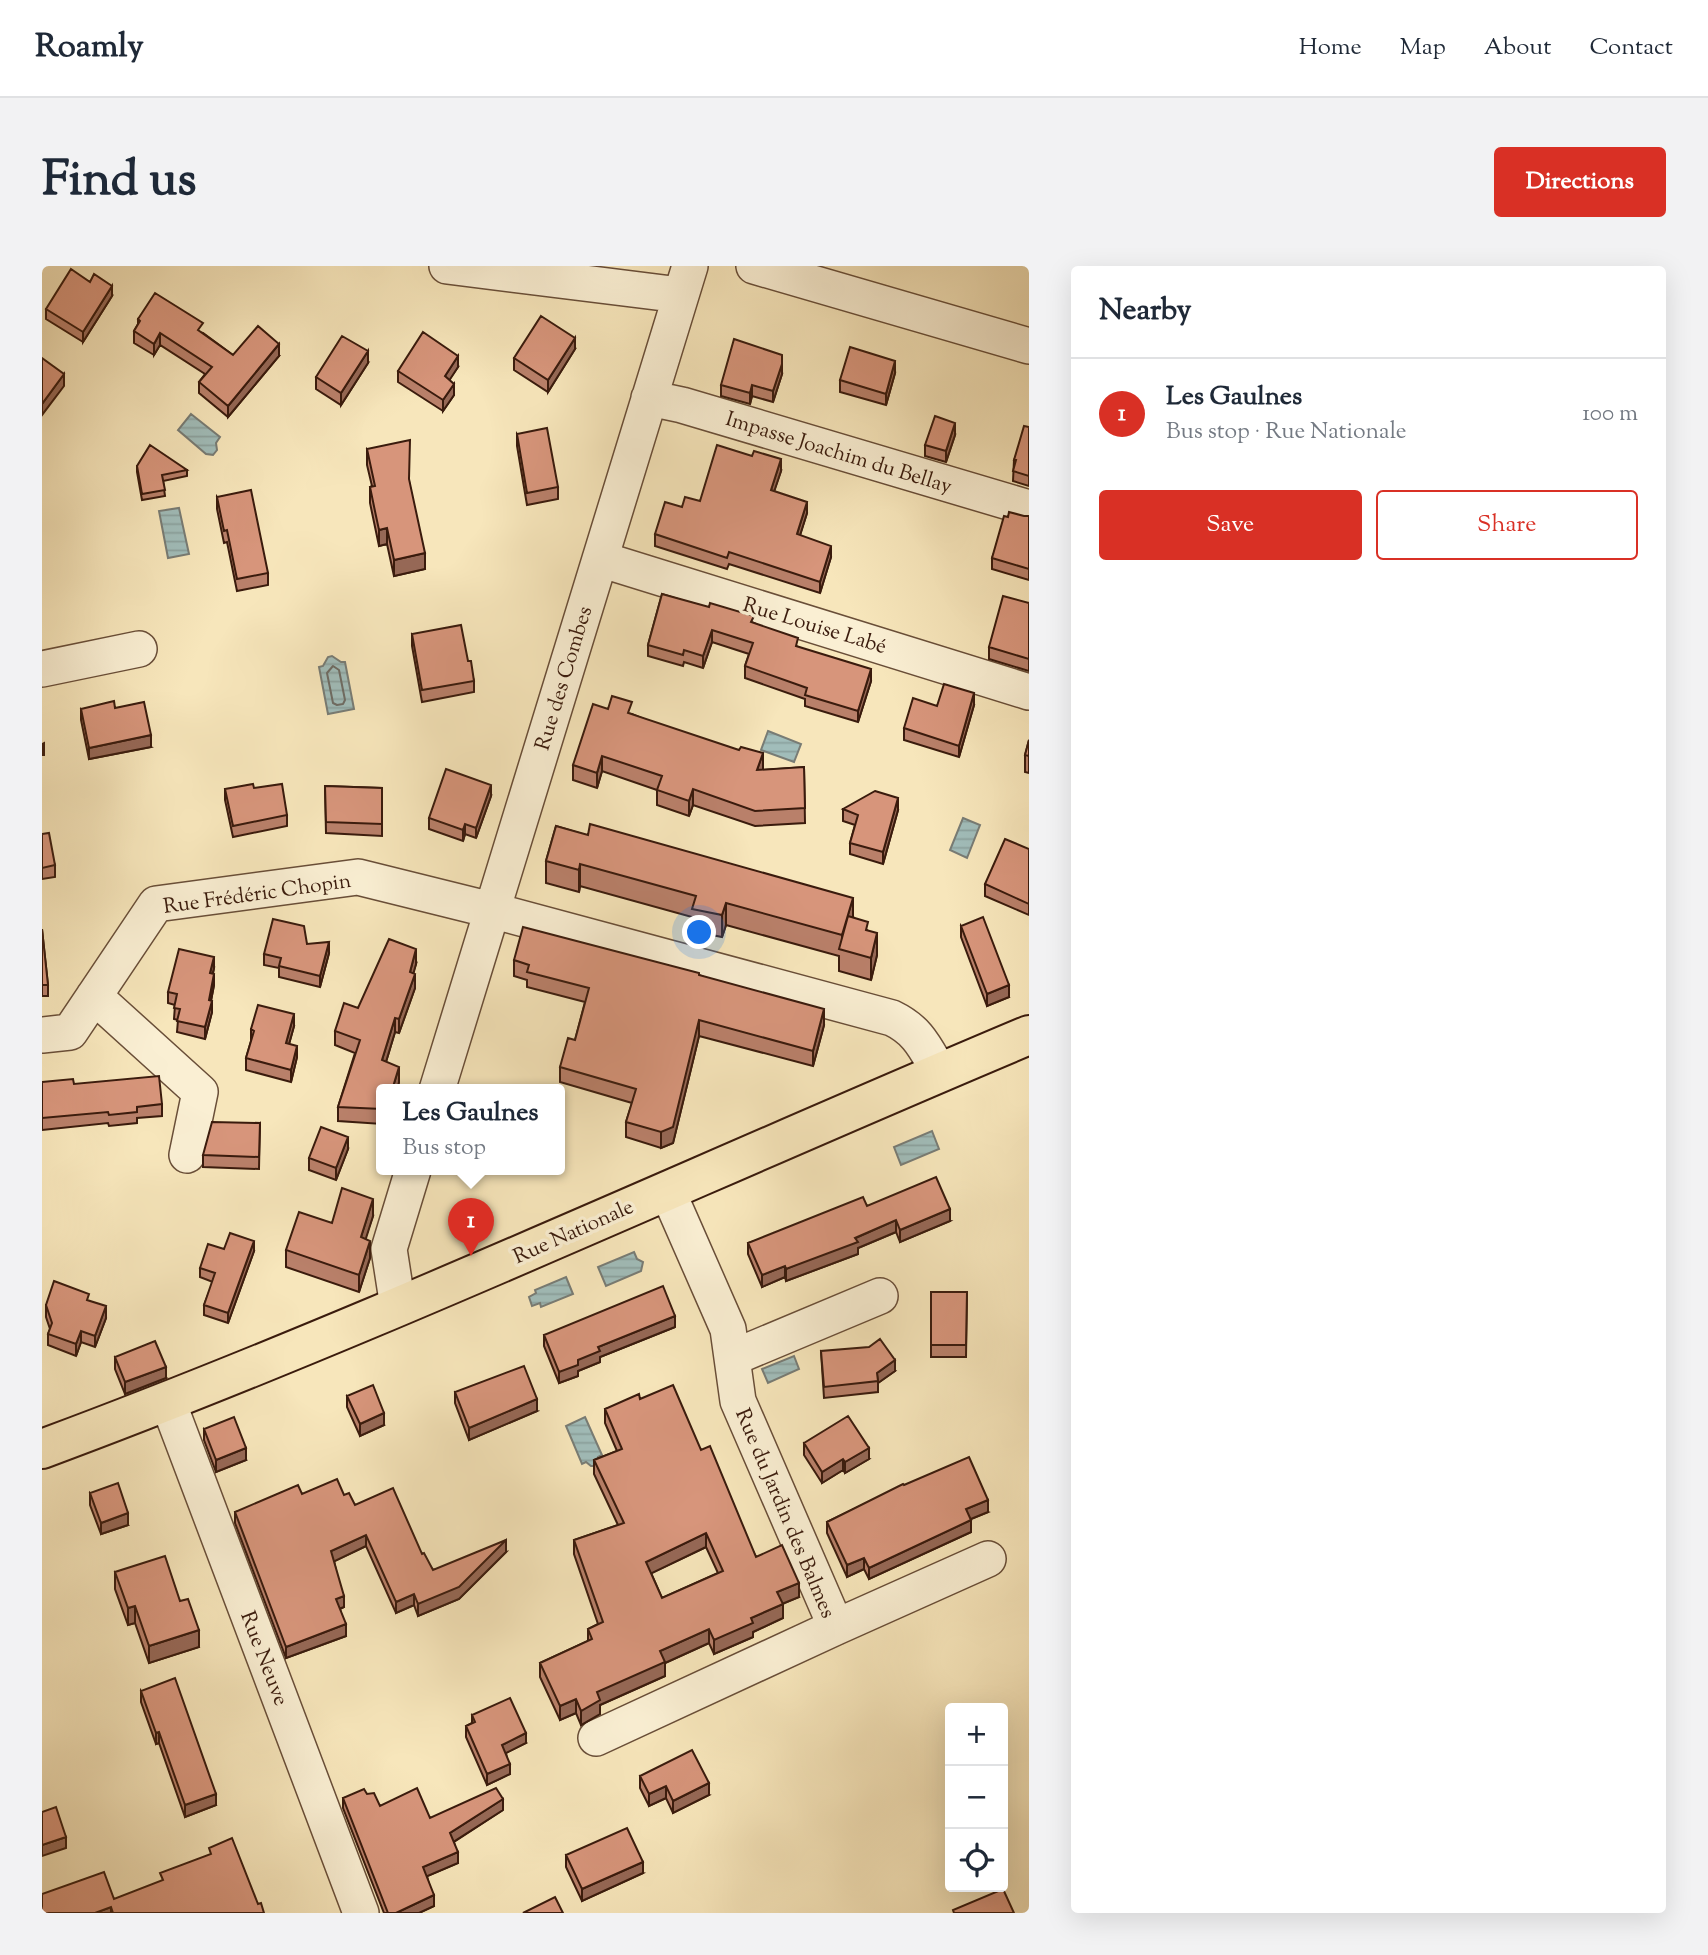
<!DOCTYPE html>
<meta charset="utf-8">
<style>
body{margin:0;font-family:"Sorts Mill Goudy",serif;background:#f2f2f3;color:#1f2937}
.controls{position:absolute;right:21px;bottom:21px;display:grid;overflow:hidden;border-radius:7px;box-shadow:0 7px 28px #0002}
.controls button{width:63px;height:63px;display:grid;place-items:center;padding:0;border:0;border-bottom:2px solid #e0e1e3;background:#fff;color:#1f2937;font:35px sans-serif}
.you{position:absolute;left:658px;top:667px;width:24px;height:24px;margin:-18px;border:5px solid #fff;border-radius:50%;background:#1a73e8;box-shadow:0 0 0 10px #1a73e833}
.badge{display:grid;place-items:center;width:46px;height:46px;border-radius:50%;background:#d93025;color:#fff;font-size:23px;font-weight:700}
.pin{position:absolute;translate:-50% -58px;filter:drop-shadow(0 2px 4px #0008)}
.pin::after{content:'';position:absolute;top:37px;width:24px;height:21px;background:inherit;clip-path:polygon(0 0,100% 0,50% 100%)}
.popup{position:absolute;left:334px;top:818px;width:189px;height:91px;box-sizing:border-box;display:grid;place-content:center;border-radius:7px;background:#fff;filter:drop-shadow(0 2px 5px #0005);font-size:23px;white-space:nowrap;color:#747a83}
.popup b{font-size:26px;color:#1f2937}
.popup::after{content:'';position:absolute;left:50%;top:100%;margin-left:-14px;border:14px solid transparent;border-top-color:#fff}
.list{margin:0;padding:0;list-style:none}
h2{display:flex;justify-content:space-between;align-items:center;height:91px;margin:0;padding:0 28px;font-size:30px}
h2 small{font-size:23px;font-weight:400;color:#747a83}
.list li{display:grid;grid-template-columns:46px 1fr auto;gap:21px;align-items:center;box-sizing:border-box;height:112px;padding:0 28px;border-top:2px solid #e0e1e3}
.list b{display:block;font-size:26px;white-space:nowrap}
.list p{margin:0;font-size:23px;white-space:nowrap;color:#747a83}
.list em{font-size:23px;font-style:normal;color:#747a83}
.actions{display:flex;gap:14px;padding:21px 28px}
.actions a{flex:1;padding:16px 0;border:2px solid #d93025;border-radius:7px;text-align:center;font-size:24px;color:#d93025}
.actions .main{background:#d93025;color:#fff}
.icon{flex:none;width:38px;height:38px;fill:none;stroke:currentColor;stroke-width:2;stroke-linecap:round;stroke-linejoin:round}
.map{position:relative;flex:none;width:987px;height:1647px;overflow:hidden;border-radius:7px}
header{display:flex;align-items:center;gap:42px;box-sizing:border-box;height:98px;padding:0 35px;background:#fff;border-bottom:2px solid #e0e1e3}
header strong{font-size:33px}
nav{display:flex;gap:38px;margin-inline-start:auto;font-size:24px}
.intro{display:flex;align-items:center;justify-content:space-between;box-sizing:border-box;height:168px;padding:0 42px}
h1{margin:0;font-size:49px}
.button{padding:18px 32px;border-radius:7px;background:#d93025;color:#fff;font-size:24px;font-weight:700}
main{display:flex;gap:42px;padding:0 42px}
aside{flex:1;background:#fff;border-radius:7px;box-shadow:0 7px 28px #0002}
.map>svg:first-child{display:block}
.water{fill:url(#water-rules);stroke:#787c75;stroke-width:2}
.lines{fill:none;stroke-linecap:round;stroke-linejoin:round}
.shore{stroke:#6e6c64;stroke-width:2}
.minor-casing{stroke:#694e38;stroke-width:38}
.major-casing{stroke:#3a1b0d;stroke-width:42}
.minor{stroke:#faefd3;stroke-width:35}
.major{stroke:#f7e6bb;stroke-width:38}
.wall{fill:#b9806a;stroke:#3a1b0d;stroke-width:2;fill-rule:evenodd}
.shaded-wall{fill:#966856;stroke:#3a1b0d;stroke-width:2}
.building{fill:#d7957b;stroke:#3a1b0d;stroke-width:2;fill-rule:evenodd}
.labels{text-anchor:middle;stroke-width:7;stroke-linejoin:round;paint-order:stroke}
.street-label{font-size:21px;fill:#3a1b0d;stroke:#faefd3}
</style>
<header>
<strong>Roamly</strong>
<nav><a>Home</a><a>Map</a><a>About</a><a>Contact</a></nav>
</header>
<div class="intro"><h1>Find us</h1><a class="button">Directions</a></div>
<main>
<div class="map">
<svg width="987" height="1647" viewBox="0 0 987 1647">
<defs>
<pattern id="water-rules" width="6" height="5" patternUnits="userSpaceOnUse" patternTransform="scale(1.75)"><rect width="6" height="5" fill="#a1bdba"/><path d="M0 2.5h6" fill="none" stroke="#8ba29f"/></pattern>
</defs>
<rect width="100%" height="100%" fill="#f7e6bb"/>
<filter id="stains"><feTurbulence type="fractalNoise" baseFrequency=".00286" numOctaves="4"/><feColorMatrix values="0 0 0 0 .2 0 0 0 0 .09 0 0 0 0 .02 0 0 0 .5 -.17"/></filter>
<radialGradient id="worn" r=".72"><stop offset=".6" stop-color="#630" stop-opacity="0"/><stop offset="1" stop-color="#630" stop-opacity=".3"/></radialGradient>
<!-- water -->
<path class="water" d="M149,148l29,23 -4,6 1,7 -4,5 -7,-1 -28,-24z
M137,242l10,46 -21,4 -9,-47z
M290,390l9,6h4l9,47 -26,5 -9,-47 4,-1 5,-9z
M726,465l33,13 -7,18 -33,-12z
M921,552l17,7 -13,33 -17,-8z
M890,865l7,18 -38,16 -7,-18z
M592,986l3,7 6,3 -2,9 -35,15 -8,-19z
M524,1011l7,17 -32,13 -1,-4 -8,3 -3,-9 7,-4 -1,-3z
M752,1090l5,13 -31,14 -6,-14z
M543,1151l17,38 -4,2 -3,9h-4l-5,-4 -4,2 -16,-38z"/>
<g class="lines">
<!-- shore -->
<path class="shore" d="M291,400l6,4 6,30 -2,4 -6,1 -4,-2 -6,-30z"/>
<defs>
<path id="minor" d="M405,0l233,29
M712,0l275,80
M607,132l33,7 347,103
M558,293l429,133
M0,403l97,-20
M52,730l106,96 -13,63
M0,769l28,-3 86,-128 202,-27 133,33 401,108c27,13 33,30 48,55
M395,824l253,-824
M625,924l61,139 10,72 98,226
M356,1041l-9,-58 24,-79
M690,1092l148,-62
M126,1136l193,511
M554,1472l240,-111 152,-68"/>
<path id="major" d="M0,1183c334,-124 658,-276 987,-414"/>
</defs>
<!-- minor casing -->
<use href="#minor" class="minor-casing"/>
<!-- major casing -->
<use href="#major" class="major-casing"/>
<!-- minor -->
<use href="#minor" class="minor"/>
<!-- major -->
<use href="#major" class="major"/>
</g>
<!-- wall -->
<path class="wall" d="M70,30l-29,46 -37,-23v-10z
M96,53l65,14 30,22 46,1 -51,61 -29,-24v-11l6,-8 -45,-29 -6,10 -20,-12v-12l4,-7z
M533,83l-27,43 -34,-22v-12z
M326,97l-27,42 -25,-16v-12z
M416,101l-9,13 5,15 -11,16 -45,-29v-11z
M853,107l-9,32 -46,-13v-12z
M740,108l-9,28 -21,-6 -2,8 -29,-8v-11z
M987,161v59l-16,-5 1,-21z
M475,168l41,53v12l-31,6 -10,-59z
M913,169l-9,27 -21,-6v-11z
M325,183l42,32 16,88 -31,7 -7,-32 -8,2 -9,-43v-16l2,-1 -5,-21z
M95,200l50,4v6l-24,5 2,15 -23,4 -5,-28z
M739,205l-7,20 33,22 -7,22 31,22 -11,36 -91,-29 -2,5 -72,-23v-12l45,-33z
M175,231l51,76v12l-31,6 -10,-49 -3,1 -7,-34z
M987,250v64l-37,-11v-11l16,-41z
M620,328l92,29 44,24 73,34 -13,41 -53,-16v-7l-60,-21v-12l4,-12 -37,-12 -9,26 -19,-6 -1,4 -35,-10v-11z
M987,337v68l-40,-12v-12z
M370,368l56,27 6,20v11l-52,10 -10,-56z
M932,439l-15,52 -55,-17v-12l33,-22z
M39,443l70,38 -62,12 -8,-39z
M566,443l24,5 131,55v1l41,-3 1,56 -50,3 -62,-21 -4,11 -32,-11v-15l-55,-19 -5,17 -24,-8v-15z
M987,474v33l-4,-1v-17z
M283,520l57,2v48l-56,-3z
M212,522l33,27v11l-54,11 -8,-37v-11z
M449,530l-15,42 -11,-4 -2,7 -34,-12v-11z
M801,543l55,1 -15,54 -33,-10v-11l5,-18 -12,-4z
M514,560l297,91 15,14 9,24 -6,25 -32,-9v-15l-113,-31 -4,12 -30,-6v-14l-112,-31 -1,6 -33,-9v-22z
M0,568l13,31v12l-13,2z
M987,583v66l-44,-19v-12z
M919,660l48,71 -22,9 -26,-69z
M0,663l6,56v11h-6z
M265,678l22,9 -9,34 -41,-10v-9l-15,-3v-11z
M472,694l185,15 125,50 -11,41 -114,-30 -26,107 -12,5 -35,-11v-15l6,-19 -72,-21v-15l15,-27 10,-38 -58,-15v-7l-13,-4z
M374,698l-3,9 2,15 -16,45 -4,-1 -9,30 13,20 -2,8h-15v34l-44,-3v-14l17,-54 -20,-8v-14l23,-23z
M172,702l-1,6 1,11 -3,16 1,11 -7,27 -28,-7 1,-12 -4,-1 1,-14 -7,-2v-11z
M252,760l-5,18 8,13 -6,25 -45,-12v-12l5,-17v-12z
M0,816l32,2 88,20v12l-25,2v5l-28,3 -1,-3 -66,7z
M218,857l-1,46 -56,-2v-12z
M306,883l-12,31 -27,-10v-12z
M825,940l83,15 -50,21 -4,-10 -38,16v6l-72,27 -1,-4 -23,10 -14,-33v-11z
M331,950l-8,23 5,19 -11,34 -73,-25v-17l46,-27z
M182,983l30,2 -26,72 -24,-8v-10l9,-23 -13,-5v-9z
M889,1026h36l-1,65h-35z
M47,1035l17,17 -11,29 -14,-5 -5,14 -28,-11v-11l2,-5 -4,-12v-12z
M633,1061l-75,30v5l-22,9v5l-19,7 -15,-37v-11z
M779,1085l74,20 -17,12v9l-54,6z
M73,1091l51,21 -41,16 -10,-25z
M413,1126l82,19 -68,29 -14,-37z
M305,1130l37,29 -24,11 -13,-29z
M598,1133l61,51 55,107 43,40 -17,7 1,14 -30,14v5l-39,17 -5,-11 -44,20v13l-65,29v9l-19,11 -5,-12 -16,7 -20,-43v-14l48,-22v-12l10,-5 -24,-70v-14l44,-15 -24,-51v-14l23,-9 -12,-28v-14zM664,1281l12,26 -56,25 -11,-25z
M162,1163l42,31 -30,12 -12,-32z
M762,1177l65,16 -24,14 -2,-3 -21,13 -18,-28z
M862,1219l84,27 -17,7v13l-102,47 -5,-10 -17,8 -20,-44v-11z
M48,1227l38,32 -27,9 -11,-29z
M260,1228l42,1 11,10 67,49 11,16 73,-18 -47,47 -41,17 -4,-11 -18,8 -30,-67 -32,15 10,46 -4,2 6,27 -60,22 -51,-135v-11z
M73,1306l65,29 19,46 -50,16 -14,-40 -7,2 -13,-36z
M99,1425l75,114 -31,12 -26,-74 -3,1 -15,-42z
M430,1449l54,28 -20,10 4,21 -23,11 -21,-48v-11l6,-3z
M598,1510l69,19 -36,18 -7,-15 -17,8 -9,-18z
M325,1528l13,12 50,12 73,-8 -49,32 4,21 -31,13 7,30 -15,7h-35l-41,-105v-10z
M524,1589l77,18 -61,28 -16,-34z"/>
<!-- shaded-wall -->
<path class="shaded-wall" d="M70,20v10l-29,46v-10z
M118,67v12l-6,10v-11z
M533,72v11l-27,43v-12z
M237,78v12l-51,61v-11z
M326,85v12l-27,42v-12z
M416,90v11l-13,20v-11z
M853,95v12l-9,32v-11z
M740,98v10l-9,28v-11z
M22,108v12l-22,29v-11z
M412,118v11l-11,16v-11z
M710,119v11l-2,8v-11z
M913,157v12l-9,27v-11z
M739,193v12l-10,30v-11z
M765,236v11l-10,32v-11z
M345,262v16l-8,2v-16z
M789,280v11l-11,36v-11z
M383,287v16l-31,7v-16z
M670,364v12l-9,26v-12z
M829,403v12l-13,41v-11z
M932,427v12l-15,52v-11z
M109,469v12l-62,12v-11z
M2,477v12h-2v-11z
M721,487v16l-6,16v-15z
M560,490v15l-5,17v-15z
M449,519v11l-15,42v-10z
M651,523v16l-4,11v-15z
M856,532v12l-15,54v-12z
M423,558v10l-2,7v-11z
M538,598v22l-1,6v-22z
M811,632v22l-11,30v-15z
M684,637v22l-4,12v-22z
M835,667v22l-6,25v-22z
M287,676v11l-9,34v-11z
M374,683v15l-6,22v-14z
M172,691v11l-4,16v-11z
M172,708v11l-5,26v-11z
M373,708v14l-16,45v-14z
M967,719v12l-22,9v-12z
M170,735v11l-7,27v-12z
M782,743v16l-11,41v-15z
M252,748v12l-8,29v-12z
M353,752v14l-13,43v-15z
M657,754v16l-26,107 -12,5v-16z
M255,780v11l-6,25v-12z
M357,801v15l-2,8h-5z
M306,871v12l-12,31v-12z
M331,933v17l-12,38v-17z
M908,943v12l-50,21v-12z
M854,954v12l-38,16v6l-72,27v-12z
M212,975v10l-26,72v-10z
M328,975v17l-11,34v-17z
M743,1000v11l-23,10v-12z
M64,1040v12l-11,29v-11z
M633,1050v11l-75,30v5l-22,9v5l-19,7v-11l39,-25z
M39,1065v11l-5,14v-12z
M853,1094v11l-17,12 -1,-10z
M124,1101v11l-41,16v-12z
M495,1133v12l-68,29v-12z
M342,1147v12l-24,11v-12z
M204,1182v12l-30,12v-12z
M827,1182v11l-24,14v-11z
M801,1193v11l-21,13v-11z
M946,1234v12l-22,9v-12z
M86,1247v12l-27,9v-11z
M929,1254v12l-102,47v-11z
M664,1267v14l-60,29v-14z
M324,1269v11l-35,17v-12z
M464,1274v12l-47,47 -41,17v-12z
M822,1292v11l-17,8v-12z
M757,1317v14l-22,9v-14z
M372,1328v11l-18,8v-11z
M302,1330v11l-8,3v-11z
M741,1338v14l-30,14v5l-39,17v-14l37,-22z
M93,1340v17l-7,2v-17z
M304,1358v12l-60,22v-11z
M667,1363v14l-44,20v13l-65,29v9l-19,11v-14l16,-19 63,-41z
M157,1364v17l-50,16v-17z
M534,1433v14l-16,7v-14z
M117,1466v11l-3,1v-11z
M484,1467v10l-24,12v-10z
M468,1498v10l-23,11v-11z
M667,1517v12l-36,18v-12z
M624,1520v12l-17,8v-12z
M174,1528v11l-31,12v-12z
M461,1533v11l-53,34v-11z
M24,1571v11l-24,8v-11z
M416,1586v11l-35,15v-11z
M601,1596v11l-61,28v-12z
M392,1629v11l-15,7h-23z
M69,1641v6h-16z"/>
<!-- building -->
<path class="building" d="M29,3l19,13 4,-8 18,12 -29,46 -37,-23z
M113,27l48,30 -5,7 35,25 25,-29 21,18 -51,62 -29,-24 13,-15 -52,-34 -6,11 -20,-13 6,-10 -2,-2z
M499,50l34,22 -27,42 -34,-22z
M381,66l35,24 -13,20 9,8 -11,16 -45,-29z
M300,70l26,15 -27,42 -25,-16z
M692,73l48,16v9l-9,27 -21,-6 -2,8 -29,-8z
M808,81l45,14 -9,33 -46,-14z
M0,92l22,16 -22,30z
M893,150l20,7 -9,28 -21,-6z
M982,160l5,1v49l-16,-5 3,-11h-2z
M505,162l11,59 -31,6 -10,-59z
M368,174l-1,39 16,74 -31,7 -7,-32 -8,2 -3,-14 -6,-29 5,-1 -8,-37z
M108,179l37,25 -25,5 3,15 -23,4 -5,-28z
M675,179l35,11 2,-5 27,8 -10,31 36,12 -10,32 34,12 -11,36 -91,-30 -2,6 -72,-24 10,-32 17,5 3,-10 15,4z
M209,224l17,83 -31,6 -10,-49 -3,1 -7,-34z
M967,246l15,4h5v53l-37,-11 12,-42 4,1z
M620,328l47,13 1,-4 44,13 -3,6 47,16 -2,8 75,23 -13,42 -53,-16 2,-7 -62,-22 8,-23 -41,-13 -9,26 -19,-6 -1,5 -35,-10z
M961,330l26,7v56l-40,-12z
M419,359l7,36h3l3,20 -52,9 -10,-56z
M902,418l30,9 -15,53 -55,-18 9,-30 24,8z
M570,430l20,6 -4,11 111,37 2,-3 22,6 -6,17 47,-3 1,41 -50,3 -62,-22 -4,12 -32,-11 5,-14 -60,-20 -5,17 -24,-8 20,-61 15,5z
M72,435l1,7 29,-6 7,33 -62,13 -8,-39z
M987,474v16l-4,-1z
M404,503l45,16 -15,43 -11,-4 -2,6 -34,-12z
M211,518l1,4 28,-4 5,31 -54,11 -8,-37z
M283,520l57,2v36l-56,-2z
M833,525l23,7 -15,54 -33,-9 8,-28 -15,-6z
M548,558l263,74 -11,37 -116,-32 -4,12 -30,-6 4,-13 -116,-32 -1,6 -33,-9 10,-35 32,9z
M7,567l6,32 -13,3v-34z
M963,573l24,10v55l-44,-20z
M806,650l20,6 -2,8 11,3 -6,25 -32,-9z
M941,651l26,68 -22,9 -26,-68z
M231,653l31,7 3,18 22,-2 -9,34 -41,-10 2,-8 -17,-4z
M481,661l176,46v2l125,34 -11,42 -114,-31 -26,107 -12,5 -35,-10 10,-33 -76,-22 8,-29 7,2 14,-52 -62,-16 2,-7 -15,-5z
M0,663l6,56h-6z
M347,673l27,10 -6,23 5,2 -16,45 -4,-1 -13,42 17,7 -7,23h-10v19l-44,-2 22,-67 -25,-9 9,-28 14,5z
M137,683l35,8 -4,16 4,1 -5,26 3,1 -7,26 -28,-6 3,-12 -6,-1 3,-14 -9,-2z
M216,739l36,9 -8,29 11,3 -6,24 -45,-12 8,-27 -3,-2z
M117,810l3,28 -25,3v5l-28,3 -1,-3 -66,6v-36l31,-3 1,5z
M170,856l48,1 -1,34 -56,-2z
M279,861l27,10 -12,31 -27,-10z
M894,911l14,32 -50,21 -4,-10 -41,18 3,4 -72,27 -1,-3 -23,9 -14,-32 115,-46 4,9z
M300,922l31,11 -12,38 9,4 -11,34 -73,-25 13,-38 33,11z
M188,967l24,8 -26,72 -24,-8 11,-32 -15,-5 8,-24 16,5z
M12,1015l35,13 -2,6 19,6 -11,30 -14,-5 -5,13 -28,-10 4,-11 -6,-18z
M621,1020l12,30 -77,31 2,4 -22,9v5l-19,7 -15,-37z
M889,1026h36l-1,53h-35z
M838,1073l15,21 -18,13 1,8 -54,6 -3,-36 48,-4z
M113,1075l11,26 -41,15 -10,-25z
M482,1100l13,33 -68,29 -14,-36z
M331,1119l11,28 -24,11 -13,-28z
M631,1119l28,65 9,-4 46,111 26,-12 17,38 -22,9 6,12 -32,14 2,5 -39,17 -5,-11 -49,22 5,11 -68,30 3,8 -19,11 -5,-12 -16,7 -20,-43 52,-24 -4,-10 15,-7 -29,-82 50,-17 -30,-63 28,-11 -17,-40 34,-15 1,5zM664,1267l17,38 -61,27 -16,-36z
M806,1150l21,32 -24,14 -2,-3 -21,13 -18,-29z
M192,1151l12,31 -30,12 -12,-31z
M927,1191l19,43 -22,9 5,11 -102,48 -5,-10 -17,7 -20,-43 76,-38 1,1z
M295,1213l7,16 5,-2 6,12 38,-17 29,66 2,-1 9,17 73,-30 -47,47 -41,17 -4,-10 -18,8 -30,-67 -35,16 13,45 -8,3 10,25 -60,23 -51,-135 63,-27 4,9z
M76,1217l10,30 -27,10 -11,-30z
M123,1290l15,45 8,-2 11,31 -50,16 -14,-40 -7,2 -13,-36z
M133,1412l41,116 -31,11 -26,-73 -3,1 -15,-42z
M468,1432l16,35 -24,12 8,19 -23,10 -21,-48 9,-4 -3,-7z
M650,1484l17,33 -36,18 -7,-15 -17,8 -9,-18z
M375,1522l13,30 66,-30 7,11 -53,34 8,19 -35,15 11,28 -38,18h-8l-45,-115 21,-9 3,5 7,-1 6,13z
M14,1541l10,30 -24,8v-33z
M585,1562l16,34 -61,27 -16,-34z
M190,1572l26,66 3,-1 3,10h-151l-2,-6 -16,6h-53v-19l62,-22 10,27 49,-19 -3,-7 51,-19 -2,-6z
M961,1623l11,24h-60l-1,-3z
M513,1631l8,16h-40z"/>
<g class="labels">
<!-- street labels -->
<g class="street-label">
<text transform="translate(797 186) rotate(17)" y="7">Impasse Joachim du Bellay</text>
<text transform="translate(773 359) rotate(17)" y="7">Rue Louise Labé</text>
<text transform="translate(521 412) rotate(-73)" y="7">Rue des Combes</text>
<text transform="translate(215 627) rotate(-8)" y="7">Rue Frédéric Chopin</text>
<text transform="translate(531 965) rotate(-24)" y="7">Rue Nationale</text>
<text transform="translate(744 1247) rotate(67)" y="7">Rue du Jardin des Balmes</text>
<text transform="translate(223 1392) rotate(69)" y="7">Rue Neuve</text>
</g>
</g>
<rect width="100%" height="100%" filter="url(#stains)"/>
<rect width="100%" height="100%" fill="url(#worn)"/>
</svg>
<div class="controls">
<button>+</button>
<button>−</button>
<button><svg class="icon" aria-label="locate" viewBox="0 0 24 24"><circle cx="12" cy="12" r="6"/><path d="M12 2v4M12 18v4M2 12h4M18 12h4"/></svg></button>
</div>
<div class="you"></div>
<div class="pin badge" style="left:429px;top:990px">1</div>
<div class="popup"><b>Les Gaulnes</b>Bus stop</div>
</div>
<aside>
<h2>Nearby<small></small></h2>
<ul class="list">
<li><span class="badge">1</span><div><b>Les Gaulnes</b><p>Bus stop · Rue Nationale</p></div><em>100 m</em></li>
</ul>
<div class="actions"><a class="main">Save</a><a>Share</a></div>
</aside>
</main>
